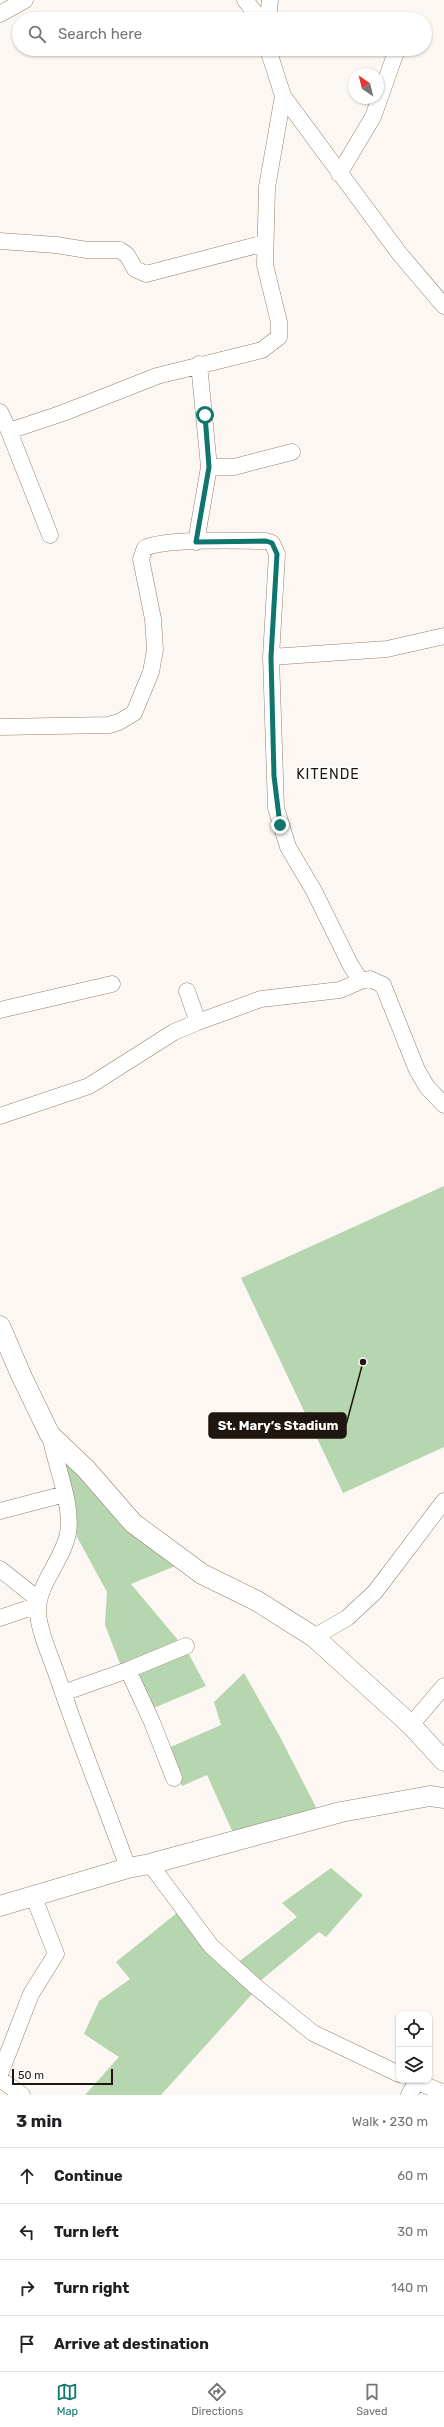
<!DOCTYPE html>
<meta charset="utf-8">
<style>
body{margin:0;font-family:Rubik,sans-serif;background:#f6f6f6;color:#202124}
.controls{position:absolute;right:12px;bottom:12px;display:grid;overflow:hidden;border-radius:8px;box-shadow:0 1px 3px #0004}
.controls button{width:36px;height:36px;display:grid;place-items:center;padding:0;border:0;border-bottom:1px solid #e0e0e0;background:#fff;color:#202124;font:20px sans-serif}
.compass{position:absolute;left:348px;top:68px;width:36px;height:36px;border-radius:50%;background:#fff;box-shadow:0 1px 3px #0004;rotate:325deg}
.scale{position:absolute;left:12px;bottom:10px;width:101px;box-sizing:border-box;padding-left:4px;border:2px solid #1f160f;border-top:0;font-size:11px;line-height:14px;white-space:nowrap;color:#1f160f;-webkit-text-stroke:3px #fff;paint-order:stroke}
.stop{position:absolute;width:12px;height:12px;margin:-9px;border:3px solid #0f766e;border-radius:50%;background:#fff}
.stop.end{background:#0f766e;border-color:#fff;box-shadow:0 1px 4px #0008}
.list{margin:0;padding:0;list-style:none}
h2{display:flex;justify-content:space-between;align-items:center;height:52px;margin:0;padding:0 16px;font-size:17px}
h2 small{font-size:13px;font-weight:400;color:#757577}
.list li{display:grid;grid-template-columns:26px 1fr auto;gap:12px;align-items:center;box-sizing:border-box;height:56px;padding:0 16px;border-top:1px solid #e0e0e0}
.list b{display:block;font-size:15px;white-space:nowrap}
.list em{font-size:13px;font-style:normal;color:#757577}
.icon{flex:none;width:22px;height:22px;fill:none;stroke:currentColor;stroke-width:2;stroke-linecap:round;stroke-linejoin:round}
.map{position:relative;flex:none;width:444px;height:2095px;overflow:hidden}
.search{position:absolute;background:#fff;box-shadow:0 1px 3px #0004;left:12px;right:12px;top:12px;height:44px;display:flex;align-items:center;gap:10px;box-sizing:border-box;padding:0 14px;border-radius:22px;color:#757577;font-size:15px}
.sheet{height:276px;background:#fff}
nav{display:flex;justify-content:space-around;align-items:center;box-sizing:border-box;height:56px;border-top:1px solid #e0e0e0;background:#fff;font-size:11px;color:#757577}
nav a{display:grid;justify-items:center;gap:2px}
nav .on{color:#0f766e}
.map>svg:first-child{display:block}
.green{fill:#b5d6ae}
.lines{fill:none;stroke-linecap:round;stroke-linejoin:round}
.minor-casing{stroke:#95806c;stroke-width:17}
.tertiary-casing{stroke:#95806c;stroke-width:21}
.minor{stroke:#fff;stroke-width:16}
.tertiary{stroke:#fff;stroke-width:20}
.route{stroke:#0f766e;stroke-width:5}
.labels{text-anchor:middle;stroke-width:3;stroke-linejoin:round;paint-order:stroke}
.quarter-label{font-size:14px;letter-spacing:1px;fill:#1f160f;stroke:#fff}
.leader{fill:none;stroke:#1f160f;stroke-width:1.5}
.callout-dot{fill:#1f160f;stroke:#fff;stroke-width:1.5}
.callout{fill:#1f160f;stroke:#1f160f;stroke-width:1.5}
.callout-label{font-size:13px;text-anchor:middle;font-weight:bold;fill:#fff}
</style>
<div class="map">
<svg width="444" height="2095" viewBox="0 0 444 2095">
<rect width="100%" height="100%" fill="#fcf7f2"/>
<!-- green -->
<path class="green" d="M444,1186v261l-101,46 -102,-215z
M54,1442l124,123 -47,19 52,62 -61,23 -17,-44 2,-33 -30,-55 -2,-21z
M186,1649l20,37 -57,24 -18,-38z
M244,1673l35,62 39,76 -84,24 -27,-60 -25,11 -16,-37 55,-24 -7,-23z
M331,1868l32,27 -37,42 -7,-5 -60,50 -22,-19 60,-46 -15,-14z
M178,1912l75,81 -92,102h-76l34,-38 -35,-23 15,-33 31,-22 -14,-17z"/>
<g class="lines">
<defs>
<path id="minor" d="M245,0l15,19
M0,14l25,-14
M268,19l2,-19
M268,49l15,47 116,157 45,53
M339,174l34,-57 24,-68
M0,241l56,4 31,5h33l7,5 8,14 11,5 119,-31
M0,412l9,19 54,-18 94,-37 105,-26 17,-13v-15l-14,-57 2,-78 16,-91
M9,431l41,104
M209,467h25l58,-15
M196,542l13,-75 -10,-103
M271,657l116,-8 57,-13
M0,727l109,-2 10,-3 15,-9 17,-41 4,-22 -2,-31 -12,-60 4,-11c24,-10 92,-7 121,-7l6,2 5,11 -6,103 5,151 12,39 26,44 37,75 10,15 9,-2 13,6 34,85 10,17 17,18
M187,991l11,31
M0,1010l112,-26
M0,1116l89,-30 85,-54 24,-10 63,-23 79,-9 21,-9
M50,1435c5,29 23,69 18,98 -5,28 -32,52 -30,81 2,21 13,43 20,64 21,63 47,126 70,190
M0,1511l65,-17
M0,1569l39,31
M0,1618l38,-13
M314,1637l33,-19 28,-26 69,-91
M128,1670l58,-24
M63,1693l65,-23 24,52 22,56
M411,1725l33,-39
M150,1864l61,82 44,40 58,47 86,41
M0,2074l31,-80 25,-40 -23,-59
M0,2079l22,16
M413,2080l31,13
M409,2095l8,-14"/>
<path id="tertiary" d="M0,1326l21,49 29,60 36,34 47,54 69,51 55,27 57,36 97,88 33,36
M0,1906l128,-38 22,-4 191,-52 89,-16 14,2"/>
</defs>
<!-- minor casing -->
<use href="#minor" class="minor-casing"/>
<!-- tertiary casing -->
<use href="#tertiary" class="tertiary-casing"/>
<!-- minor -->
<use href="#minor" class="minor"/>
<!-- tertiary -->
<use href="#tertiary" class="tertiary"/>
</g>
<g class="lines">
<!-- route -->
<path class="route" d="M205,415l4,52 -13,75 70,-1 6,2 5,11 -6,103 3,119 6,49"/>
</g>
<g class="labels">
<!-- quarter labels -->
<g class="quarter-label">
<text x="328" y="779">KITENDE</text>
</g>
</g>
<!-- callouts -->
<path class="leader" d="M363 1362L346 1425"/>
<circle class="callout-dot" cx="363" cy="1362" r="4"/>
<rect class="callout" x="209" y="1413" width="137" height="25" rx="4"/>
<g class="callout-label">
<text x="278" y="1430">St. Mary’s Stadium</text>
</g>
</svg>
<div class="controls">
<button><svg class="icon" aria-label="locate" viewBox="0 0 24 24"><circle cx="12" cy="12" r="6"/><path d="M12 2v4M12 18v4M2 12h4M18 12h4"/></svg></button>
<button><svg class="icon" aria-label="layers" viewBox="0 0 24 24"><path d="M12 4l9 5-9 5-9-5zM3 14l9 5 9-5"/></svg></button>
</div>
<svg class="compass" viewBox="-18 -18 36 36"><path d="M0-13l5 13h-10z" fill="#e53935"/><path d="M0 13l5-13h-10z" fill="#757577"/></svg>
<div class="scale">50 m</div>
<div class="stop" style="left:205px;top:415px"></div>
<div class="stop end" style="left:280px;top:825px"></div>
<div class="search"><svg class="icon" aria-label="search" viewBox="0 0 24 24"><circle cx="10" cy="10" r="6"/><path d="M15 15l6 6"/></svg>Search here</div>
</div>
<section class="sheet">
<h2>3 min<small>Walk · 230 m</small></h2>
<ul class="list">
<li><svg class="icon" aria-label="ahead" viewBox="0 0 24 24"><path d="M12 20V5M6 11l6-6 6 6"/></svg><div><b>Continue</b></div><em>60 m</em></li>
<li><svg class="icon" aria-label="left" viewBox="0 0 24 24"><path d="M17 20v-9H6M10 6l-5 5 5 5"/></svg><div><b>Turn left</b></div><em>30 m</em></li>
<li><svg class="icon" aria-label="right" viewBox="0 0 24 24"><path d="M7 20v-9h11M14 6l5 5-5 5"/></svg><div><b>Turn right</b></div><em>140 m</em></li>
<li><svg class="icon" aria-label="arrive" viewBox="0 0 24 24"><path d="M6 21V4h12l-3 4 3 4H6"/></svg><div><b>Arrive at destination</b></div></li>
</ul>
</section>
<nav>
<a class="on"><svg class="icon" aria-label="map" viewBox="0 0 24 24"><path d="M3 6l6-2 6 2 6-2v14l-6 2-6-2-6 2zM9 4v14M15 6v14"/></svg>Map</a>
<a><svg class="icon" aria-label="directions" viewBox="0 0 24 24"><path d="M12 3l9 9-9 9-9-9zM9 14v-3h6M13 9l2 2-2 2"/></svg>Directions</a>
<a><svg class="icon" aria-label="saved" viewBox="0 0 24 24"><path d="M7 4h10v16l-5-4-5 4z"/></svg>Saved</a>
</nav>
